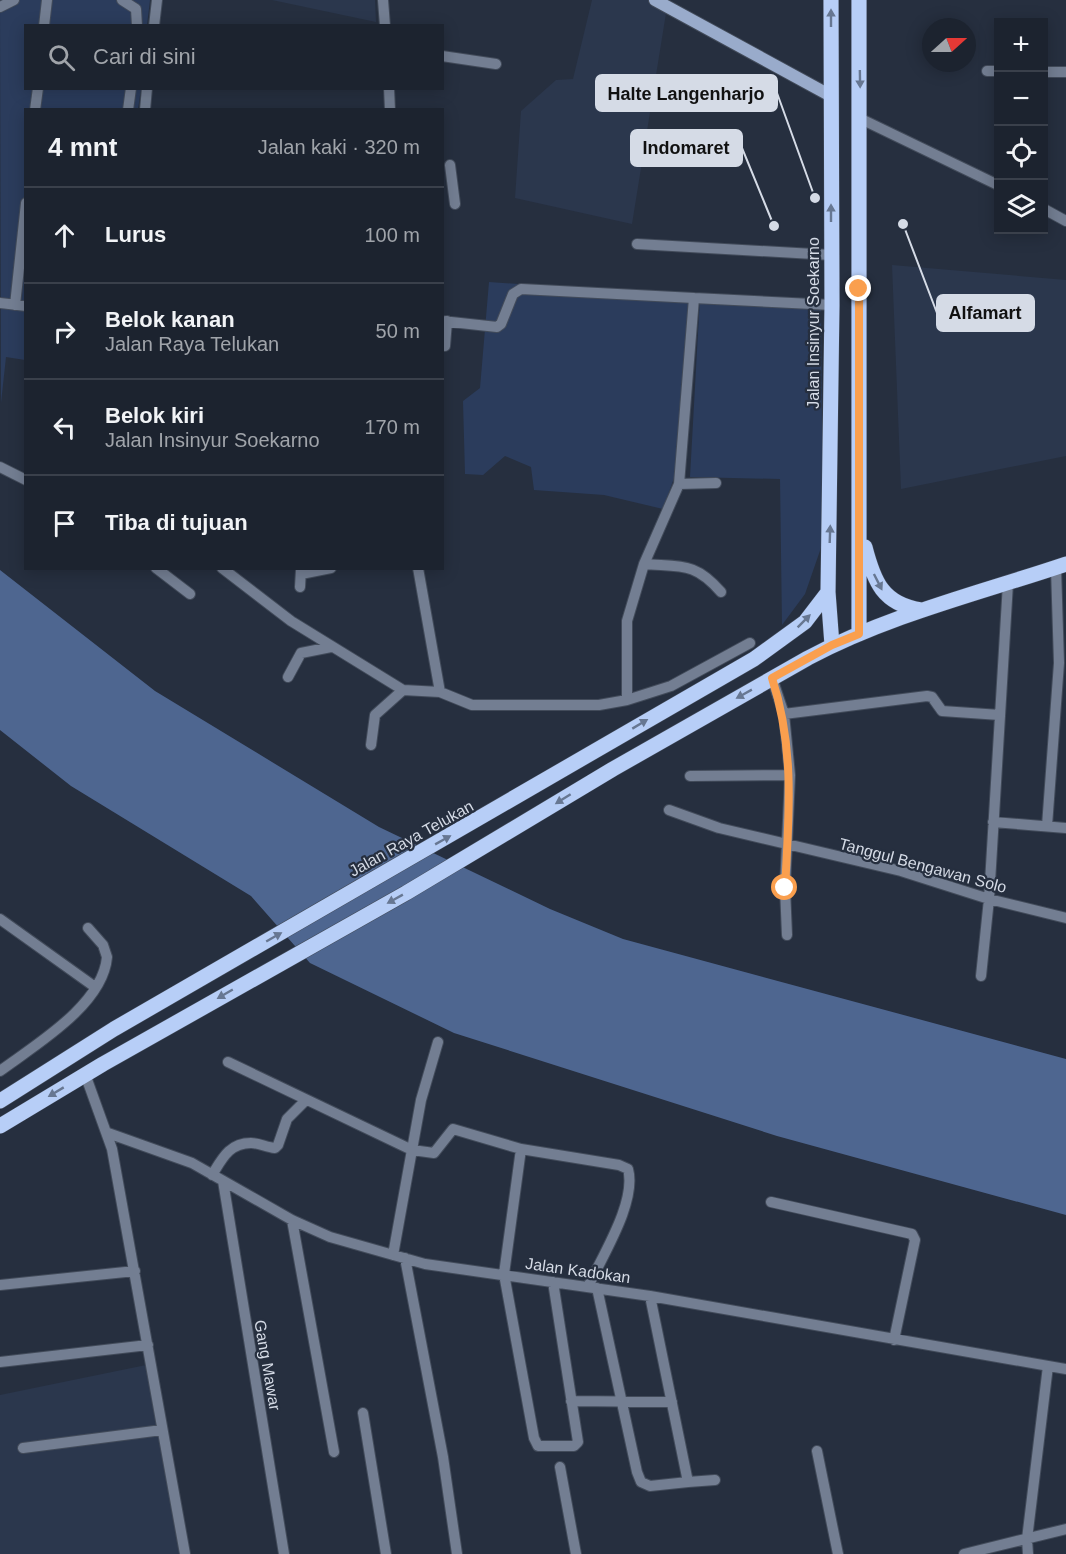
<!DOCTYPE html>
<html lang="id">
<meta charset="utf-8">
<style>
body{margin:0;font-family:Arial,sans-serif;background:#252b37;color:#f1f3f6}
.controls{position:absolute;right:18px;top:18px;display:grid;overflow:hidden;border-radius:0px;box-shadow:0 3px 15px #0003}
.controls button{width:54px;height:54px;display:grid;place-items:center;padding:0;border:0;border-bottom:2px solid #3a404b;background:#1c232f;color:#f1f3f6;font:30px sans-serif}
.compass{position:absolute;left:922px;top:18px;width:54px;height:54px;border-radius:50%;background:#1c232f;box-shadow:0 3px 15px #0003;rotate:69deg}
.stop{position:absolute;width:18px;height:18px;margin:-14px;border:4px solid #fa9f4e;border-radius:50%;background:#fff}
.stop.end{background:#fa9f4e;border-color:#fff;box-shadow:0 2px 6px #0008}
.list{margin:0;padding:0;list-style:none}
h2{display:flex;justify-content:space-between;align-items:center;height:78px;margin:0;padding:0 24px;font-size:26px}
h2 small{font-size:20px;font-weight:400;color:#a0a4aa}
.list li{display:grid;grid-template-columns:39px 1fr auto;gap:18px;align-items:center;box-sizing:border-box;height:96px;padding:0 24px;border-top:2px solid #3a404b}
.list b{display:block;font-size:22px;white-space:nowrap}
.list p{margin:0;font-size:20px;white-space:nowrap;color:#a0a4aa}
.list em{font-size:20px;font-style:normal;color:#a0a4aa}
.icon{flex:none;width:33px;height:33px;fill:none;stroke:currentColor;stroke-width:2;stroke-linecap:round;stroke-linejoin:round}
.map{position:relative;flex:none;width:1066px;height:1554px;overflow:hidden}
.search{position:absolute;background:#1c232f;box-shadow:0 3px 15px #0003;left:24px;top:24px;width:420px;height:66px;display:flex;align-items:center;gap:15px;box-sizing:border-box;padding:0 21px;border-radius:0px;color:#a0a4aa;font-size:22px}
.panel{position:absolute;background:#1c232f;box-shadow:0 3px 15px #0003;left:24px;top:108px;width:420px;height:462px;border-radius:0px}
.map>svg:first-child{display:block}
.built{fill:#2b374d}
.green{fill:#2b3c5c}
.water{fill:#4e6690}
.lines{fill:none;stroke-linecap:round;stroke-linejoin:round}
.minor-casing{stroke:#424b5a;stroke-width:12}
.secondary-casing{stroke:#424b5a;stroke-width:14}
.primary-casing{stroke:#424b5a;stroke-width:16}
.minor{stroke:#737e92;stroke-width:10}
.secondary{stroke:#99abcb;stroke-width:12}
.primary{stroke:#b7cef7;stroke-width:15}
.oneway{fill:#677792}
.route{stroke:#fa9f4e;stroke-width:8}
.labels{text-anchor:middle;stroke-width:4.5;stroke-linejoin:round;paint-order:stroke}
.street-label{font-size:16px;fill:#d5dbe6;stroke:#262f3f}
.leader{fill:none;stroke:#d5dbe6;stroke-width:2}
.callout-dot{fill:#d5dbe6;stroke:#262f3f;stroke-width:2}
.callout{fill:#d5dbe6;stroke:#d5dbe6;stroke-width:2}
.callout-label{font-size:18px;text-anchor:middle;font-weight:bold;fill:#111}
</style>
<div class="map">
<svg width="1066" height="1554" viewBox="0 0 1066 1554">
<rect width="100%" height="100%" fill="#262f3f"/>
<!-- built -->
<path class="built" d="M272,0h103l1,22z
M592,0h58l17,7 -35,217 -117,-26 6,-87 35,-31 17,-1z
M892,265l174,15v176l-165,33z
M151,1364l34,190h-185v-159z"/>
<!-- green -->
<path class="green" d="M0,0h150l-3,25 -121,1v62l115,1 -3,20 -112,1 -1,250 -19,-3 -5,46z
M489,282l201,14 -11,168 -16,45 -59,-14 -70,-5 -3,-23 -26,-11 -22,19 -18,-1 -2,-73 17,-13z
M700,297l121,4 2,241 -18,52 -23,31 -2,-146 -90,-2z"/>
<!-- water -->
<path class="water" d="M0,570l155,121 224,136 171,82 73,30 443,120v156l-289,-79 -323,-103 -144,-70 -59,-67 -180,-110 -71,-56z"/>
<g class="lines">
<defs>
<path id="minor" d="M122,0l14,9 1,17
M383,0l2,26
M0,7l14,-7
M44,26l3,-26
M154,26l3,-26
M442,56l54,8
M987,71h11
M1044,72h22
M389,88l1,22
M35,110l3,-22
M128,110l3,-22
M145,110l2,-22
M861,119l137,66
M450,165l5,39
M1044,209l22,12
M637,244l194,11
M0,303l26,3
M15,305l11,-102
M442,321l55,6 4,-3 12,-30 8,-5 173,9
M445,346l2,-25
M0,467l26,13
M679,484l37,-1
M644,564c38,3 51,-2 77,28
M156,568l34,26
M222,568l69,53 112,69
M418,568l22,124 32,13h127l28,-5v-79l17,-57 35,-80 15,-186 138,7
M301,574l30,-6
M300,587l1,-18
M288,677l13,-24 30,-6
M772,678l12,36 6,61 -5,113 2,47
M627,700l44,-14 79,-43
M784,714l143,-18 5,1 10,14 58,4
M371,745l4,-30 28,-25 37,2
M690,776l100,-1
M669,810l50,18 182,43 88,28 77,19
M993,822l73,6
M1047,826l12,-163 -3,-95
M0,919l95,68
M981,976l8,-77 19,-316
M228,1062l184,88 22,3 19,-24 68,20
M0,1071c35,-26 103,-66 107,-114l-4,-12 -15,-17
M85,1074l27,75 73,405
M108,1133l84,30 100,57 38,17 95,27 225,32 416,73
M212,1175c10,-16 17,-32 39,-32 8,0 15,4 24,5l3,-3 9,-26 18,-18
M223,1181l61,373
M771,1202l141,32 3,6 -21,100
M292,1220l42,232
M393,1255l28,-155 17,-58
M405,1258l38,199 14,97
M553,1282l25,160 -4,4h-36l-4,-8 -30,-164 17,-125 98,16 9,4c9,33 -26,87 -40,118
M0,1285l135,-14
M597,1288l40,184 4,10 9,4 38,-4 -38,-186
M0,1362l148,-17
M571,1401l101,1
M363,1413l23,141
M23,1448l139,-18
M817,1451l21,103
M560,1467l16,87
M688,1482l27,-2
M964,1554l102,-25
M1028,1554l-1,-15 21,-173"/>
<path id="secondary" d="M655,0l176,96"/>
<path id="primary" d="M831,0l1,305 -4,287 4,53
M859,0v634
M865,547c9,35 18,57 56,63
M0,1101l114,-72 640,-370 51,-37 23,-30
M0,1126l103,-62 303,-171 207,-124 195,-111c81,-43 172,-65 258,-94"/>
</defs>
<!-- minor casing -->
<use href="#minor" class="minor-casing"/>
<!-- secondary casing -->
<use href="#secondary" class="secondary-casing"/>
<!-- primary casing -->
<use href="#primary" class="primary-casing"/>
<!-- minor -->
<use href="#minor" class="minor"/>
<!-- secondary -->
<use href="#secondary" class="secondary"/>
<!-- primary -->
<use href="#primary" class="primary"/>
</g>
<!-- one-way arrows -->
<defs><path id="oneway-solid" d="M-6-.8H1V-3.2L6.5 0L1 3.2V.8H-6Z" transform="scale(1.5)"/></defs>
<g class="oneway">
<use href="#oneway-solid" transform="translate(831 18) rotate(-90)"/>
<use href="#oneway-solid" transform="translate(860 79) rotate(89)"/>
<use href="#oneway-solid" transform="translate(831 213) rotate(-90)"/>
<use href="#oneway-solid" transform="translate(830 534) rotate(-88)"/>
<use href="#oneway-solid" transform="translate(878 582) rotate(63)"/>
<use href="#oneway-solid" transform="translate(804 621) rotate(-45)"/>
<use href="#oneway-solid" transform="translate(744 694) rotate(151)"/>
<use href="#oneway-solid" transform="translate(640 724) rotate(-31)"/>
<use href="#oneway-solid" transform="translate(563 799) rotate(148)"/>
<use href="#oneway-solid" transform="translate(443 840) rotate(-29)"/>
<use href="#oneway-solid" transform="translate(395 899) rotate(151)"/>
<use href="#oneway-solid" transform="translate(274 937) rotate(-30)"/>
<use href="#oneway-solid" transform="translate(225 994) rotate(150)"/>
<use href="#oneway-solid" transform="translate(56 1092) rotate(149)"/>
</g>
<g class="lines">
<!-- route -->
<path class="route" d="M785,888c4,-73 10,-139 -13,-210l60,-33 27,-11v-345"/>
</g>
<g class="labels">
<!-- street labels -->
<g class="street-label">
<text transform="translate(813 323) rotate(-90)" y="6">Jalan Insinyur Soekarno</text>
<text transform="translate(411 838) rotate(-29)" y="6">Jalan Raya Telukan</text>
<text transform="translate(923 865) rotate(15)" y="6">Tanggul Bengawan Solo</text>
<text transform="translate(578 1270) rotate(8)" y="6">Jalan Kadokan</text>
<text transform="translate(268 1365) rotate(80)" y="6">Gang Mawar</text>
</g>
</g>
<!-- callouts -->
<path class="leader" d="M815 198L777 93M774 226L742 148M903 224L937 313"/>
<g class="callout-dot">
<circle cx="815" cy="198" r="6"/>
<circle cx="774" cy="226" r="6"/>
<circle cx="903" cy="224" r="6"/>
</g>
<g class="callout">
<rect x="596" y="75" width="181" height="36" rx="6"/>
<rect x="631" y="130" width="111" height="36" rx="6"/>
<rect x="937" y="295" width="97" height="36" rx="6"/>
</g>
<g class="callout-label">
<text x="686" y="100">Halte Langenharjo</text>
<text x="686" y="154">Indomaret</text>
<text x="985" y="319">Alfamart</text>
</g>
</svg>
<div class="controls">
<button>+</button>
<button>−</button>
<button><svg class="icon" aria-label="locate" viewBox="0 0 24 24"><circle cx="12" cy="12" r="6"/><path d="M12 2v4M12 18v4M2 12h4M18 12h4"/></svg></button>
<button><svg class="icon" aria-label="layers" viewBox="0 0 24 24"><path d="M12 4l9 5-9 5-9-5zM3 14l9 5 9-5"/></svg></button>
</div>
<svg class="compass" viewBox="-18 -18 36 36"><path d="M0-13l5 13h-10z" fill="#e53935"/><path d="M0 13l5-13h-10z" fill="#a0a4aa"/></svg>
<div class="stop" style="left:785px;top:888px"></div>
<div class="stop end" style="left:859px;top:289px"></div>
<div class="search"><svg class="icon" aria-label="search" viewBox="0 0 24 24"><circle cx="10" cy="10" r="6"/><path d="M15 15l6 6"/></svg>Cari di sini</div>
<section class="panel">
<h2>4 mnt<small>Jalan kaki · 320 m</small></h2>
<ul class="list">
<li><svg class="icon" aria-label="ahead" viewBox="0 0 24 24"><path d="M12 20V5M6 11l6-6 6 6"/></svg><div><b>Lurus</b></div><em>100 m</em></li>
<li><svg class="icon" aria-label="right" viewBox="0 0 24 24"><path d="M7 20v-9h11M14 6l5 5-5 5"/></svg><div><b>Belok kanan</b><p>Jalan Raya Telukan</p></div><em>50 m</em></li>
<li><svg class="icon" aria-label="left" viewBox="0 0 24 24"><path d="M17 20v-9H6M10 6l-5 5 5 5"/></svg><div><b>Belok kiri</b><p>Jalan Insinyur Soekarno</p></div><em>170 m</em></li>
<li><svg class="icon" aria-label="arrive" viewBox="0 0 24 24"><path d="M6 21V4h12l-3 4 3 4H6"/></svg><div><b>Tiba di tujuan</b></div></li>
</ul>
</section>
</div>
